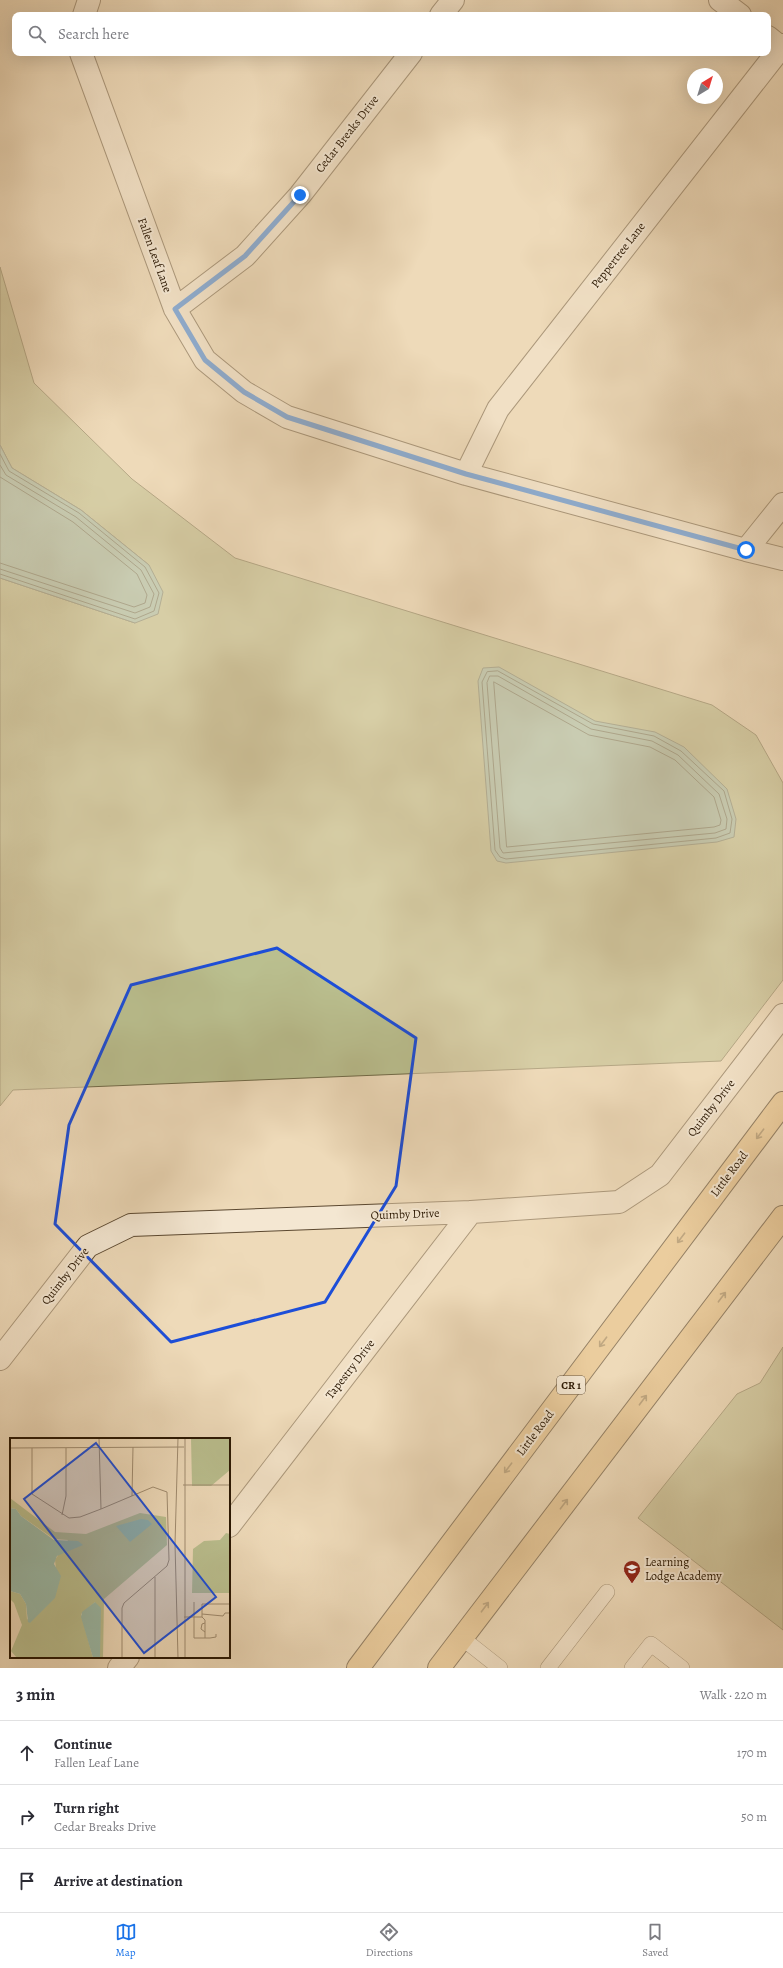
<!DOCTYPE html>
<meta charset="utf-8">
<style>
body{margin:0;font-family:Alegreya,serif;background:#f2f2f3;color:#2b2b33}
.compass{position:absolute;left:687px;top:68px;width:36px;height:36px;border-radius:50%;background:#fff;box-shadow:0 4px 16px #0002;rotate:38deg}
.stop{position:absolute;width:12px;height:12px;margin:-9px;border:3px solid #1a73e8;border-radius:50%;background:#fff}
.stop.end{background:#1a73e8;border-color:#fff;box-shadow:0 1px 4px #0008}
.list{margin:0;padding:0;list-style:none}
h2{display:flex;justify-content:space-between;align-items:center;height:52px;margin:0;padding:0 16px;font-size:17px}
h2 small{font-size:13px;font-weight:400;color:#7c7c81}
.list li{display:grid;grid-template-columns:26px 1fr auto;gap:12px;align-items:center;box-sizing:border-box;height:64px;padding:0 16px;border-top:1px solid #e1e1e2}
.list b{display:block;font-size:15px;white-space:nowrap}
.list p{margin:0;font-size:13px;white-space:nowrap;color:#7c7c81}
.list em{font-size:13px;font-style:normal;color:#7c7c81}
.icon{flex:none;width:22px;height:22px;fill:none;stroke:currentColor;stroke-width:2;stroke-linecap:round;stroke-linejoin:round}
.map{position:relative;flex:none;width:783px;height:1668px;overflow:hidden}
.search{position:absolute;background:#fff;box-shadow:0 4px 16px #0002;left:12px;right:12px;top:12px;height:44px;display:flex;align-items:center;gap:10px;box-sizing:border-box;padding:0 14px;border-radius:8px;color:#7c7c81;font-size:15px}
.sheet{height:244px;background:#fff}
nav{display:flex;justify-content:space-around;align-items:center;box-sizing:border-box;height:56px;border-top:1px solid #e1e1e2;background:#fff;font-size:11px;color:#7c7c81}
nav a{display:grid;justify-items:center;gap:2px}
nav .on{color:#1a73e8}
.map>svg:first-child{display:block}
.green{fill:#babf8f;stroke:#726b48}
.water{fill:#9bbba9;stroke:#6e7966}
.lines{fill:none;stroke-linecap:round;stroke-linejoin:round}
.shore{stroke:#626956;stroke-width:1}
.service-casing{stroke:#5b4830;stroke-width:16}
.minor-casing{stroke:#5b4830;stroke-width:24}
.tertiary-casing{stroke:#5b4830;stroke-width:24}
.primary-casing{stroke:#2a1702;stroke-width:24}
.service{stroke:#f4e7d2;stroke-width:15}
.minor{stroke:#f4e7d2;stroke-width:22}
.tertiary{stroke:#f4e7d2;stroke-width:22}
.primary{stroke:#e7bd7c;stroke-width:22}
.oneway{stroke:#886a3f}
.route{stroke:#1a73e8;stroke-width:5}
.marked{fill:none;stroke:#1d4ed8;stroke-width:3;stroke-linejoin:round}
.labels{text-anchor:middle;stroke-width:4;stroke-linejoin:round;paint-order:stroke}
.shield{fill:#f4e7d2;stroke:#675540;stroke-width:1}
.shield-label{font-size:11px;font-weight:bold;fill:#2a1702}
.street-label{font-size:12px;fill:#2a1702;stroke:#f4e7d2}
.poi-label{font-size:12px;fill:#2a1702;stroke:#f4e7d2;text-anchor:start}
.inset-road{fill:none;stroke:#a08c70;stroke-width:1}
.view{fill:#1d4ed8;fill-opacity:0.15;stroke:#1d4ed8;stroke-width:2}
.inset-edge{fill:none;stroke:#2a1702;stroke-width:2}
</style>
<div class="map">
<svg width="783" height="1668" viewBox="0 0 783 1668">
<rect width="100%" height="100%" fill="#eedab9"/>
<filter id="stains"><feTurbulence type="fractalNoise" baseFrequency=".005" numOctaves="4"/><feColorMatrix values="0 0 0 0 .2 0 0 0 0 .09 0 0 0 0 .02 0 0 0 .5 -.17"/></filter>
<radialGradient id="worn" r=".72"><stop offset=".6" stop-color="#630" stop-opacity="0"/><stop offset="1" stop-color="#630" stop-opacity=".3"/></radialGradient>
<!-- green -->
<path class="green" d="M0,267l34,116 98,96 103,79 477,147 44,30 27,48v197l-62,81 -708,29 -13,16v-528l135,45 14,-58 -68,-55 -69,-42 -12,-23z
M783,1347v283l-145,-112 99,-124 23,-11z"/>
<!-- water -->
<path class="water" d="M0,445l12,23 69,42 68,55 14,27 -5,22 -23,9 -135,-45z
M499,667l96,54 60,11 29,15 43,42 9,30 -2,18 -17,5 -211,21 -9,-2 -6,-10 -13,-170 5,-13z"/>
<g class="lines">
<!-- shore -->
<path class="shore" d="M0,454l9,17 70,42 66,54 14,26 -5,18 -19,8 -135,-45
M0,465l6,10 70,42 65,53 13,24 -4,13 -15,6 -135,-44
M0,477l73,45 64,52 10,21 -2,8 -11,4 -134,-44
M498,671l95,53 61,12 27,15 43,40 8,28 -2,14 -14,5 -210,21 -6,-2 -5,-7 -13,-168 5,-10z
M490,676h8l93,53 61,12 26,14 41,39 8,25 -1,10 -11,4 -212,20 -3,-5 -13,-165z
M494,682l95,53 61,12 25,13 39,37 7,23 -1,5 -6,2 -207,20z"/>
<defs>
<path id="service" d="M462,1638l38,30
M548,1668l59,-76
M632,1668l19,-24 31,24"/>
<path id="minor" d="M84,15l5,-15
M441,15l12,-15
M81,53l94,256 30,51 39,32 43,25 179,57 280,76 37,9
M175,309l70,-53 55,-61 111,-142
M466,474l32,-65 285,-364
M746,550l37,-46
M0,1359l88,-113 43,-21 340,-13 148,-10 41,-27 123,-160
M229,1526l242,-314
M119,1668l9,-11"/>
<path id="tertiary" d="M720,0l20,15
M768,37l15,12"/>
<path id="primary" d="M358,1668l425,-565
M439,1668l344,-451"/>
</defs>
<!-- service casing -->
<use href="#service" class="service-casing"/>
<!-- minor casing -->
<use href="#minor" class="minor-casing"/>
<!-- tertiary casing -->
<use href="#tertiary" class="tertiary-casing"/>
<!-- primary casing -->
<use href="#primary" class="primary-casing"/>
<!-- service -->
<use href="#service" class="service"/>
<!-- minor -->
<use href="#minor" class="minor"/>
<!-- tertiary -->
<use href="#tertiary" class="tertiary"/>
<!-- primary -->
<use href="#primary" class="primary"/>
</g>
<!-- one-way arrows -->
<defs><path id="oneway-shaft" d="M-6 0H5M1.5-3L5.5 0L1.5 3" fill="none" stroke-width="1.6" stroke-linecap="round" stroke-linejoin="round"/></defs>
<g class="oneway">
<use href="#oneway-shaft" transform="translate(760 1134) rotate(127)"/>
<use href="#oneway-shaft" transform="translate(681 1238) rotate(127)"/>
<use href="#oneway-shaft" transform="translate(722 1297) rotate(-53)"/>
<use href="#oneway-shaft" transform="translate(603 1342) rotate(127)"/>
<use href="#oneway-shaft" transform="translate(643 1400) rotate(-53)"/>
<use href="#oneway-shaft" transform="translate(508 1468) rotate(127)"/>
<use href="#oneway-shaft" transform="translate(564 1504) rotate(-53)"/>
<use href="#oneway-shaft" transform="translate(485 1607) rotate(-53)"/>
</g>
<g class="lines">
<!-- route -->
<path class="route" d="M300,195l-55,61 -70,53 30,51 39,32 43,25 179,57 280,76"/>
</g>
<!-- marked area -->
<path d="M0 0H783V1668H0ZM277,948l139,90 -20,148 -71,116 -154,40 -116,-118 14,-99 62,-140z" fill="#eedab9" fill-opacity=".55" fill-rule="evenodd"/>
<path class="marked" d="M277,948l139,90 -20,148 -71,116 -154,40 -116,-118 14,-99 62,-140z"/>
<!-- icons -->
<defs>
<symbol id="school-pin" viewBox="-11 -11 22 30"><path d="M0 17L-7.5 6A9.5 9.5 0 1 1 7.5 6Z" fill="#8f2418" stroke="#f4e7d2"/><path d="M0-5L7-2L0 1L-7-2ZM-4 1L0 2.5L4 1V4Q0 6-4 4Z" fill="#fff"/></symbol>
</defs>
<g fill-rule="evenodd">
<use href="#school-pin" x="622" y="1559" width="20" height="27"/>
</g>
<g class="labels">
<!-- shield labels -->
<rect class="shield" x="557" y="1376" width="28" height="18" rx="3"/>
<g class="shield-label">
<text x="571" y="1389">CR 1</text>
</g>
<!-- street labels -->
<g class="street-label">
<text transform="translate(347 134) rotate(-52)" y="4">Cedar Breaks Drive</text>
<text transform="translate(155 255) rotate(70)" y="4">Fallen Leaf Lane</text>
<text transform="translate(618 255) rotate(-52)" y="4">Peppertree Lane</text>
<text transform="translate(711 1108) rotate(-52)" y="4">Quimby Drive</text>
<text transform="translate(729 1174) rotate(-53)" y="4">Little Road</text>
<text transform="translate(405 1214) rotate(-2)" y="4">Quimby Drive</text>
<text transform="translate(65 1276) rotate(-52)" y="4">Quimby Drive</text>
<text transform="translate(350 1369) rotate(-52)" y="4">Tapestry Drive</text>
<text transform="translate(535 1433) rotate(-53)" y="4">Little Road</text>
</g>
<!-- poi labels -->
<g class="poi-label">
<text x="645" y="1566">Learning<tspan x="645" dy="14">Lodge Academy</tspan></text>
</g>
</g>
<!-- overview -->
<g transform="translate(10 1438)">
<rect width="220" height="220" fill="#eedab9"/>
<path d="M181,0h39v32l-19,16h-19zM0,60l45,34 31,2 54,-21 26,4 1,28 -63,54 -1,59h-3l-5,-56 -14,12 12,44h-76l-6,-7 11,-26 -8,-22 -4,-4v-8l10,3 6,10 1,16 29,-51 -1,-9 13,-20 -14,-1 -33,-23 -5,-7 -6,-1zM216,95l4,1v59h-38l1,-44 11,-8 16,-1z" fill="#babf8f"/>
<path d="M0,70l6,1 5,7 33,24 24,1 5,4 -26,11 -3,8 7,12 -6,22 -25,25 -2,-1 -2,-18 -6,-10 -10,-3zM131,81l7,1 4,4 -22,18 -14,-16zM85,164l6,6 -1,50h-7l-12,-41 1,-5z" fill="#9bbba9"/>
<path class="inset-road" d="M89,0l2,71M175,0v220M0,10l174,-1M22,10v46l37,24 11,-1 21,-8 52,-22 14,5 2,68 -2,6 -43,37 -2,5v50M173,47h47M122,58l1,-49M52,77l4,-19v-48M145,139v81M184,164v36h16l6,-1v-3M192,176l21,2 2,-3h5M174,179h18l3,3v18M192,179v-13h28M195,185l-3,1 -1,5 4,3M168,220l-3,-114 3,-106"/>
<path class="view" d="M86,5l120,154 -72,56 -120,-154z"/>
<rect width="220" height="220" class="inset-edge"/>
</g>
<rect width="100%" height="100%" filter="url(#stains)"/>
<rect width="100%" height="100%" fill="url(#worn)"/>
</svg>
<svg class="compass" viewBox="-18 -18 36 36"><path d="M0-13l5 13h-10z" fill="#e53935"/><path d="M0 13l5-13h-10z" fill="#7c7c81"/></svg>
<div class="stop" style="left:746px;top:550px"></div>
<div class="stop end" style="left:300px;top:195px"></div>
<div class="search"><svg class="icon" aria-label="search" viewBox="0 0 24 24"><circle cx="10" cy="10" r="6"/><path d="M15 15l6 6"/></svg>Search here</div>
</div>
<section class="sheet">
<h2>3 min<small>Walk · 220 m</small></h2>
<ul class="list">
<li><svg class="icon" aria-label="ahead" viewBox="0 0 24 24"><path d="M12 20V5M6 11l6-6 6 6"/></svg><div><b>Continue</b><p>Fallen Leaf Lane</p></div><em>170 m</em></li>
<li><svg class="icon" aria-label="right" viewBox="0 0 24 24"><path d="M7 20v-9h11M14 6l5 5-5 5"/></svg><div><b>Turn right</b><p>Cedar Breaks Drive</p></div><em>50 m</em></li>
<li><svg class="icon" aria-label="arrive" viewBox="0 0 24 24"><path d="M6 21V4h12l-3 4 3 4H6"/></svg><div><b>Arrive at destination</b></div></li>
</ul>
</section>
<nav>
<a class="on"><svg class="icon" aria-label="map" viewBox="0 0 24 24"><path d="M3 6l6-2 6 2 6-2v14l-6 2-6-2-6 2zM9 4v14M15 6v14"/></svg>Map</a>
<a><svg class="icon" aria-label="directions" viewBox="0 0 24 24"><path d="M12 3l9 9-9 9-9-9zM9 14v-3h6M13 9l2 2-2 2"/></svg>Directions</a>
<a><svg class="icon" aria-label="saved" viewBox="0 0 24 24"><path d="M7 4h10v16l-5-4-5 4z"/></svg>Saved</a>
</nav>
